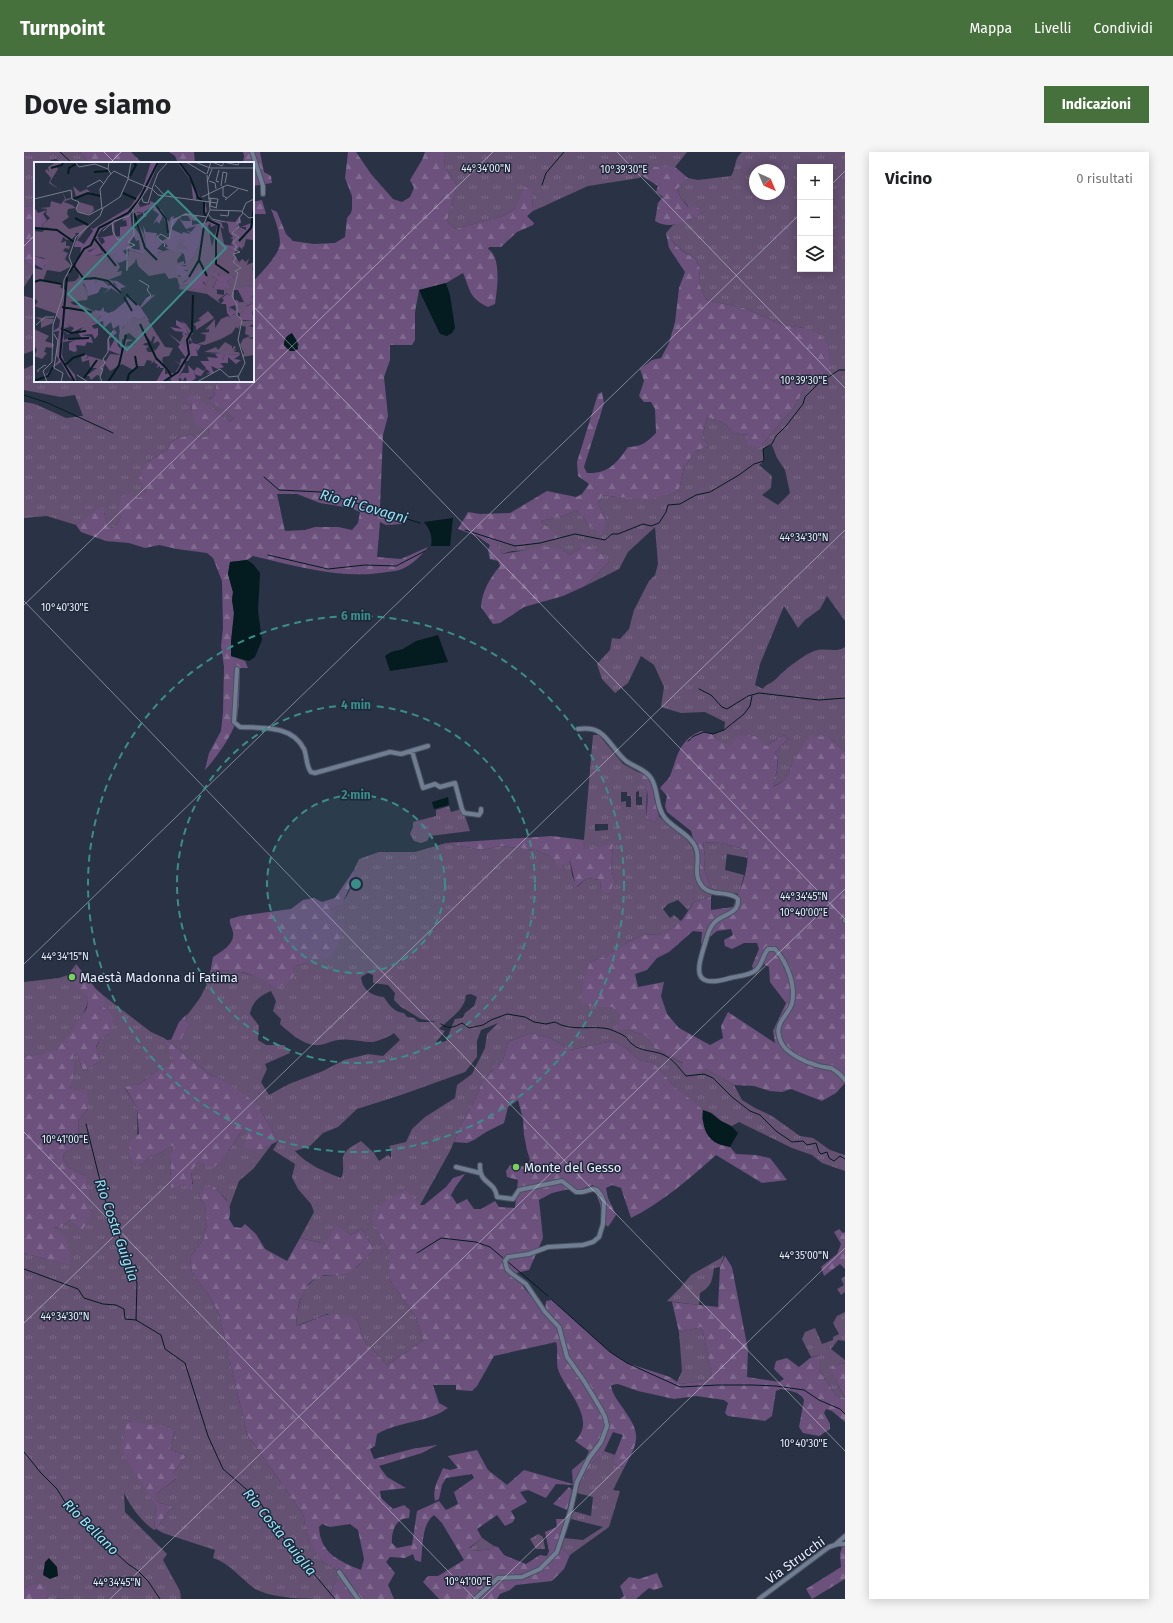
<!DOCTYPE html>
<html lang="it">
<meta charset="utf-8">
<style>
body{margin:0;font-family:"Fira Sans",sans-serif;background:#f6f6f6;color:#202124}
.controls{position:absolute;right:12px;top:12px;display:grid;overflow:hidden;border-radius:0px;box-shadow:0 2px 10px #0003}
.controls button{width:36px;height:36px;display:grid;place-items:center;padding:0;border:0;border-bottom:1px solid #e0e0e0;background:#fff;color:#202124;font:20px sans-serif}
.compass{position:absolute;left:725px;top:12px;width:36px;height:36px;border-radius:50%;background:#fff;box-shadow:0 2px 10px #0003;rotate:136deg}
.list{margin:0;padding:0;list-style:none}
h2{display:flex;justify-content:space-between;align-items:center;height:52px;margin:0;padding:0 16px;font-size:17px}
h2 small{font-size:13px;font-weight:400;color:#757577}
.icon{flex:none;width:22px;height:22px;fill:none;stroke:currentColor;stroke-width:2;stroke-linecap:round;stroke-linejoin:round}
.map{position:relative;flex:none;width:821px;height:1447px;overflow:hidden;border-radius:0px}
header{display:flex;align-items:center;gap:24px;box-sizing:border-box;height:56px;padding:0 20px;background:#47713c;color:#fff}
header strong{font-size:19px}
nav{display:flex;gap:22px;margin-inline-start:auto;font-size:14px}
.intro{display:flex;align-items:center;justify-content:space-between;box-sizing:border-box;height:96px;padding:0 24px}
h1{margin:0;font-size:28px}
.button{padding:10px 18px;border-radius:0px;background:#47713c;color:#fff;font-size:14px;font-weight:700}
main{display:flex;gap:24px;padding:0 24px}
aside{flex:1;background:#fff;border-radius:0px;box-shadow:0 2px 10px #0003}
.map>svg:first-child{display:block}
.grass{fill:url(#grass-tufts);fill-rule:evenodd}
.forest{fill:url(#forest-firs);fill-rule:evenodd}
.water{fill:#041b1f}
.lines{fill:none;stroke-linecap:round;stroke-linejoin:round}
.stream{stroke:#041b1f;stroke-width:1}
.minor-casing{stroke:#495261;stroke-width:6}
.minor{stroke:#717d92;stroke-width:4}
.ticks{fill:none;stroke:#e7edf9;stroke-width:1;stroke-opacity:0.45}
.ring{fill:none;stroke:#3a8e8a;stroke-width:2;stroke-dasharray:7 5}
.poi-dot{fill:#76d25a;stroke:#20293b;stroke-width:1.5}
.labels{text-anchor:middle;stroke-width:3;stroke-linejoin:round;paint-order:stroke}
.poi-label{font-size:13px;fill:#e7edf9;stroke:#20293b;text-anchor:start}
.street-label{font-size:13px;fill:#e7edf9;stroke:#20293b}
.water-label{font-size:14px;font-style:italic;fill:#91e5f7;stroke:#20293b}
.inset-river{fill:none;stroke:#041b1f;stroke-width:2}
.inset-road{fill:none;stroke:#767d8d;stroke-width:1}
.view{fill:#3a8e8a;fill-opacity:0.15;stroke:#3a8e8a;stroke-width:2}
.inset-edge{fill:none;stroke:#e7edf9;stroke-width:2}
.ticks-label{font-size:10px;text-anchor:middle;fill:#e7edf9;stroke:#20293b;stroke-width:3;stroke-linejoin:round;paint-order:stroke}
.centre{fill:#3a8e8a;stroke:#20293b;stroke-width:2}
.ring-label{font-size:12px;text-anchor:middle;font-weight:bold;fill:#3a8e8a;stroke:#20293b;stroke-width:3;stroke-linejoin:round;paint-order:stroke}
</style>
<header>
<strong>Turnpoint</strong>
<nav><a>Mappa</a><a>Livelli</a><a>Condividi</a></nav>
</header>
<div class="intro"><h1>Dove siamo</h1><a class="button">Indicazioni</a></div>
<main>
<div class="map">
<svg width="821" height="1447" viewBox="0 0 821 1447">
<defs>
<pattern id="grass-tufts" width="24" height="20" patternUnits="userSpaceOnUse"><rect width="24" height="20" fill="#655172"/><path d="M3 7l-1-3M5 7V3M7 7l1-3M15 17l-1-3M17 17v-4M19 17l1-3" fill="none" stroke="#7b6a87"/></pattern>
<pattern id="forest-firs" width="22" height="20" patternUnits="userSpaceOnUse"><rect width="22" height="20" fill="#6c517d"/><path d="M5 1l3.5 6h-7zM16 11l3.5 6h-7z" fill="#816a90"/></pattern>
</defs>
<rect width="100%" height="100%" fill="#2a3345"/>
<!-- grass -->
<path class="grass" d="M0,0h56l9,11h-27l-6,-4 -5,1 -2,3h-14v39l-7,5 -4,-1z
M421,0h242l-12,15h-22l-14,11 -51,8 -55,25 -1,-19 -16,16 -13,8 -48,13 -8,-8 10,-35 -13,-21z
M718,0h103v469l-18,-25 -7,13 -15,11 -7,8 -14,-22 -24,58 -5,21 8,4c3,-5 7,-5 12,-9 8,-9 31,-28 43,-30 9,-2 18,3 27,-3v105l-15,-14 -38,26 -7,16 -13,7c4,-12 9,-23 3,-35l13,-13 -4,-4 -18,11 -35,1 -15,-8 -3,-5 11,-4 1,-8 -20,-10 -24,1 -20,-6 3,-20 -10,-22 -13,-9 -13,27 -13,10 -13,-14 -5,-15 13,-14 2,-12 8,1 9,-10 5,-19 15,-29 6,-6 3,-11 -3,-37 -27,25 -9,17 -34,17 24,-24 -28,-20v6l-11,7 -7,-5 -51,1 -10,3 -5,-9 1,-4 17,5 42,-8 -16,-17 22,-5 14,-6 11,14 19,-3 -9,-18 5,-8 13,2 63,-7 5,-23 11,-15 15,-7 -8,-6 5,-22 17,6 9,10 15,2 11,13 35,-41 9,-16 27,-22 -26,-41 -21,-3 -39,-17 -38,-8 -7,-17 1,-14 -5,-11c-13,-6 -20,-13 -29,-25l7,-8 18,-6 3,-14 -5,2 -8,-9 -4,-10 11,-10 10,2 33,-4c6,-9 2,-16 11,-24zM776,15h30v102h-30zM731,18h24v24h-24zM748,293l5,13 8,12 5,23 -12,12 -16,-10 9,-7 1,-12 -13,-11 5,-4 -1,-12z
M0,108l11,10 -11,17z
M0,144l11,3v51l-11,4z
M11,212v17h182l-3,15 -5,3 25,19 -4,4 -15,-13 -25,-13 2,15 17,20 -1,5 -10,2 -8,-4 -18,7 -5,9 -20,12v29l-26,25 -5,12 -9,-1 -4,-21 -27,19 -29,-9 -23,2v-116l11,2 31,14 17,-2 -8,-21 -14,2 -37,-7v-21z
M569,583h6l24,29 13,7 5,5 6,11 -1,31 9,4 4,-6c10,11 29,19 34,33 7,21 -8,33 19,46l-1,2 -17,5 -6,8 -10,-10 -10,4 -5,5 7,9 4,-3 7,6 -17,13 -21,1 -15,7 -22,14 -16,6 6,45h16l8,8 6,14 20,7 8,12 47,25 5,-4 28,16 8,15 13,8 17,8 28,20 13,2 17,12 15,5v16l-23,-8 -10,-8 -20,-7 -53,-26 -7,4 -11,-5 -9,-8 -9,-3 -13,-9 -14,-13 -22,-25 -15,-3 -13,-12 -13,-7 -43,9 -20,-12 -19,-5 -23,9 -5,18 -20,20 -10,24 -12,21 -11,26 -30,54 -48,11 17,37v26l27,38 7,24 -36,24 -12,-13 -9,-8 -9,-24 -30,-6 -31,12 1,-14 6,-22 15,-14 25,-1 14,-8 17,-17 -12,-21 -12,6 -25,9 -25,-6 14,-26 -3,-8 -13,-15 -6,-12 3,-13 -22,-14 5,-9 -18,-32 -40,-31 -10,-3 -43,-35 13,-1 10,-14 -5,-7 15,-20 14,-28 22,1 25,6 11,10 25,-22 20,-5 14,-42v-8c16,-9 19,-19 25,-35l-2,-5 5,-11 20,-7h36l31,-9 35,7 19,-4 36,4 14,6 5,6 15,-2 2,15 5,12 10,-9 13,2 1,11 13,-11 -3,-13 2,-22 -31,6 2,-11zM615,639v6h3v8h-6v-13zM597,640h6v4h4v11h-5v-6l-5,1zM584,672v6l-13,1v-7zM344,821l5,2v8l15,2 7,8 -1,7 7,7 20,12 16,3h-19l-4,-4 -7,-1 -3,-4c-9,0 -16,-9 -20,-16 -12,-1 -22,-7 -23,-20zM247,839l5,10 -3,10 8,8 -1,5c10,9 21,19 34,21 10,1 15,-4 24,-5 12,-2 23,2 34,2 4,0 19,-6 22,-9l6,7 -17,16 -15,-2 -24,6 -21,11 -34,13 -20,11 -8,-13 6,-13 -2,-5 25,-11 -6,-8h-18l-8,-5 1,-14 -9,-12c2,-13 10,-18 21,-23zM447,842l6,3 -3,9 -9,7 -2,5 -8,1 -9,22 -7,2 -3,-1 9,-11 -6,-2c10,-10 26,-19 27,-34zM474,871l-11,11 -2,14 -13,26 -15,11 -2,13 -30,19 -13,12 -6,13 -17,4 2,4v8l-3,-3 -9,6 -5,-8 -13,-12c-8,5 -19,9 -18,21 0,7 1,10 -2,16 -18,-7 -33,-13 -46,-27l15,-5 13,-13 15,-6 19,-18 44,-14 64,-23 12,-15v-16l4,-11z
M425,654l2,6 11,-3 2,4 6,18 -40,5 -3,5 -6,2 -7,-2 -4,-7 3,-7v-5l23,-6v-6z
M679,690l18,1 26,7 1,8 -21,-4 -2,16 19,5 -5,19 -16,-2 -12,-4 -7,-19 1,-12z
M52,812c-3,13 10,21 12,34 1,12 -22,45 -32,52 -8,5 -21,5 -30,6l-2,2v-76l35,-4 9,-3z
M80,844l47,36 11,5 14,24 -17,8 -19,15 -15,4 12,20 1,59 11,-9 15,-7 6,-7 4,3 -4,7 1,33 22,-3c-6,-26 11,-23 30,-25l18,-27 6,-3 14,21 11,-6 -19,25 -14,12 -10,27 -3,-9 -13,-14 -14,11 6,9 2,18 -3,15 -14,20 2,15 17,22 10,19 28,120 56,80 6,27 13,20 23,14 -12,10 -3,14c-24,0 -55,0 -75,-10 -15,-11 -24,-25 -42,-31l2,-8 -52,-17 -7,-4 16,-23 -12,-3 -4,-3v-6l20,-15 -3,-6 13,-17 -16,-7 5,-18 -48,-10 29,85 -2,24c-13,-9 -23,-23 -30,-37l1,19 42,42 -4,6 17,31 1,8h-116l-21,-2 -16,-11 -4,3v-336l22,6 6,-32 8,1 10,-8 15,-44 -17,-9 -5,-8 1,-6c17,-8 15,-15 14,-32l10,-12 -19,-23 4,-19v-12l4,-1 6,17 18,-10 -5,-13 4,-9 10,-6 -6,-26z
M700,1103l-4,12 -6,1c-2,13 -2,18 -14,25l-1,12 -32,-4 13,-13 11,-13 30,-17z
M821,1124v16l-4,3 -4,-6 7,-4 -3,-6z
M821,1160v29l-7,-1 -7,9 14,11v3l-13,3 6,19 7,13 -8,-1 -18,-26v-16l-8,2 -9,-18 3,-7 10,-4 7,16 11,-4v-3l6,-3 -6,-11 4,-7z
M678,1175l10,49 -7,5 -25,3 -3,-2 5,-11 -3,-39z
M580,1299l11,4 -3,7 6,5 7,-1 -12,24 7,1 -11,36 -39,28 -9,-7 3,-10 19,2 20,-13 -32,-8 2,-8 18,5 2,-19 -16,-4 2,-13 6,-4 7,-13z
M514,1382l5,3 2,12h-9l-6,-10z
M458,1386l12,8 -2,3 -18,2 -5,-2z"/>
<!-- forest -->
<path class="forest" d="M56,0h51l11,11h-53z
M145,0h25l1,11h-17l-3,-7z
M219,0h17l4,20 7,4 1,7 -19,3v-23h-10l1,-7z
M324,0h8l15,22 22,25 9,3 8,-5 4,-9 -4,-8 12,-20 3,-8h20l-1,13 13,21 -10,35 8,8 48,-13 13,-8 9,-21 7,4 1,20 -6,5 7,7 -1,2 -16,7 -16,15h-12l-1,2c14,8 9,41 7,55l-7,3c-20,-10 -17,-16 -25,-34l-17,10 -27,7 -4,22v28l-3,5h-22v15l-6,17 4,39 -5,19 -3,72 20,10 2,7 -16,1 -6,-3 -3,35 24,2 27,-12c-7,9 -15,17 -26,22 -4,2 -10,2 -15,3 -44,8 -91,-6 -134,-16l-6,4 -17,2 -2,12 5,18 -1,8 2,13 -3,29v14l14,5 3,7h-8c-1,17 0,34 -3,50 -4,17 -21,40 -32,52l4,-17 12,-22 2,-19 1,-45 -3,-21 2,-18 -1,-47 -9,-23 -6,-5 -30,-4 -18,-4 -14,3 -16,-5 -23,-2 -25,-9 -5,-7 27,-20 4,22 9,1 5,-12 -3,-4 3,-14 9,-4 9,4 8,-7 -8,-12 8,-17 20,-12 5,-9 18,-7 8,4 10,-2 1,-6 -13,-5 -4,-14 -1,-8 -5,-4 4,-4 25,14 15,13 4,-4 -25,-18 5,-4 3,-15h36v-99c8,-10 26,-26 27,-39 0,-11 -5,-24 -9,-34l6,3 9,22 7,7 21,3 21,-1 10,-6 2,-19 4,-5 1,-4v-13l-7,-18zM268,181l7,12 -9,6 -6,-6zM253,342h20l23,9 31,5 9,4 -2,11 -6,7 -14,-3h-23l-10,3 -20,1z
M629,15h22l13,11 -11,11 4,9 7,9 6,-2 5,4v5c-13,8 -30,16 -44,7l3,-18 5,-6 -7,-5 2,-6 -16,-10z
M238,48l4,14h-13v-12z
M11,50v68l-11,-10v-54l4,1z
M642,81c9,12 15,19 29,25l5,11 -1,14 7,17 38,8 39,17 21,3 16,7 8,11 2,23 -27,22 -9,16 -35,41 -12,-3 1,-10 -15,-2 -9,-10 -17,-6 -5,22 8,6 -15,7 -11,15 -5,23 -27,9 -36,-2 -13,-2 -5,8 9,18 -6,13 -13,-10 -11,-14 -14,6 -22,5 17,17 -18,5 -25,3 -17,-4 -1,3 5,9 46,-7 15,3 7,5 11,-7v-6l22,13 6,7 -24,24 -22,10 -39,11 -24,16 -7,1 -12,-17c1,-16 9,-29 19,-41l-2,-5 -8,-2 -2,-9 2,-5 -13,-9 -19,-7 10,-17 12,2 30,-1 37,-22 29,6 6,-3 7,-10 -11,-8 -1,-14 21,-68 4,-2 2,11 -20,64 3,6c21,1 29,-9 41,-26 13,0 19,-5 28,-14l-1,-24 -4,-7h-7l-5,-6 5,-15 -4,-12 12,-9 9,-2 8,-15 6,-21 4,-34 6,-16 -16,-24z
M677,579l12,3 3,5 15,7 7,-10h17l11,10 18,-11 4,4 -13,13c6,13 0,22 -2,35l12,-7 7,-16 18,-29 20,3 15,14v331l-9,10 -14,8 -31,-12 -9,3 -12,-1 -16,-5 -20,-1 -28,-16 -5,4 -14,1 -4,-4v-7l-29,-15 -8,-12 -20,-7 -10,1 4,-14 -8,-9h-16l-14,-3 1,-22 7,-20 16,-6 22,-14 15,-7 21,-1 18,-14 12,-18 17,-5v13l22,-3c7,-17 17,-39 14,-57l-26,-7 -18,-1 2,15 -1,12 7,19 6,2 -7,1 -10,-7 -3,-31 -6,-22 -24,-19 -2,-6 2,-10 -7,-8c3,-4 8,-8 10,-12 8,-20 8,-35 31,-45zM707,777l2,6 -9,5 1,6 7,3 12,-6h13l2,6 -7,17 4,9 8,-11 5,3 1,15 16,21 -13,28 2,12 -47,-31 -7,14 2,12 -13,7 -31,-17 -12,-14 -6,-18 3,-14 -26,5 -3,-13 12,-4 10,-12 12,-6 24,-21 9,1 -1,12 16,-13z
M612,619l11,5 5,6 3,20 4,14 -4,6 -9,-4c2,-21 5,-31 -10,-47z
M528,684l32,4 -1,10 30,-6 -2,23 3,13 -4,13 -9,-2 -1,-11 -13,-2 -11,9 -6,-27 -11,8 -9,-12 -14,-6 -36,-4 -19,4 -35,-7z
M330,718l2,5 -14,28 -11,7 1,8 12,7 -6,19 -7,13 -34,8 -4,4 1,5 -7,10 -15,3c-16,-16 -36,-16 -58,-17l-5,9 4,-22c9,-6 22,-13 20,-25 -1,-5 -4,-8 -3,-13l10,-3 51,-7 12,-9 11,-2 8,4 13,-4z
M52,812l20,25 8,7v11l10,12 -4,14 -10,6 -4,8 5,14 -18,10 -6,-17 -4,1v24l-4,7 5,5 13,-1 1,19 -10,12c1,17 3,24 -14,32l-1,6 5,8 17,9 4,14 1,28 -8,12 -12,-10 -10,8 -7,-1 14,12 4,25 -25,-5 -22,-6v-195l2,-2 16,-2 14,-4 14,-16 17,-26 1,-11 -13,-13z
M164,861l-3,5 5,7 -10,15h-9l8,-18z
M507,881l19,5 20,12 43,-9 13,7 13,12 15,3 22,25 27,22 -1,9 12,23 16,5 6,7 19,1 15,3 17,22 -25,3 -46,-28c-27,24 -53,47 -85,63l-10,-30 -9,-3 -6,3 2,10 8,17 -8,12 -4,-4 -4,-19 -7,-19 -14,5h-14l-13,3 -13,7 4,38 -14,32 -13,3 8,15 21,24 1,-11 6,-1 58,52 17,11 43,14 10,7 25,-3 7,-5 -10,-49 -23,5 -7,-30 46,5 2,-40 5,-11 7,11 16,83 -1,27 32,5 5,-3 -10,-10 2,-8 11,-3 12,9 11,-9 9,-3v16l18,26 8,1v24l-13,-11 -6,-2 -2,4 6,11v5l-11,7 -16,-3 -4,-6 5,-27c-4,-9 -15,-9 -23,-11l-5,2 -4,25 -7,5 -37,-5 -3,-3 3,-10 -4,-3 -28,-4 -22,3 -36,-8 -20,-7 -7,1c1,8 5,13 9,19 19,27 22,33 5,62l-7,1 -6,-5 11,-27 -10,-3 -9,19 -12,12 -7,13 -12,9 -17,-1 -10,14 -18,-8 -8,2 7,10 -16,9 4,7 -2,4 -8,4 -8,-11 -20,14 5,9 -13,10 6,3 17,-2 2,-3 4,1 6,8 22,9 14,-9 7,1 2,-5 -4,-19 12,-5 -1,-8h9l-9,30 5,-1 9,7 -6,14 -12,12 -36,4 -6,5 -10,4 -3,5h-58l-16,-17 5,-6h10l26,-16 -22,-37 -8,-8c-13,10 -11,32 -13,47l-6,-2 -2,-6 -8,4 -15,-1 -4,5 9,11 -7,12 6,14h-33l-16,-24 -23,-14 -4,-5 -9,-15 -6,-27 -56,-80 -28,-120 -10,-19 -17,-22 -2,-15 14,-20 3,-15 -2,-18 -6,-9 6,-8 8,-3c9,11 21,19 16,34l5,8 7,1 4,-4 11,10 9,15 22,12 13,-23 25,6 12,-18 13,9 12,-6 12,21c-9,9 -19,21 -31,25 -8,2 -18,-2 -25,2 -18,9 -21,31 -22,49 28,-8 30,-19 61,-6l9,24 9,8 12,13 36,-24 -7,-24 -27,-38v-26l-18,-37 13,-14 22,-12 14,15h4l22,-18 7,-9 12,-4 -9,12 -5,9 6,9 10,-5 7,10h7l14,-8 4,6 16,1 3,-28 -11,-3 -1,-6 4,-6h9l6,2 5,-7 -3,-10 -3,-15 -1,-16 -5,-19 -10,7 -4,16 -18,9 -12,8 -7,3 -13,-1 7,-17 12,-21 10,-24 20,-20 5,-18zM532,1190c3,9 -1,21 3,30 9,21 38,48 16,69l14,10 -3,7 -14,12 1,14 -49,-14 -17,15 -19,-15 -11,-20 -29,6 10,12 -8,2 -7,-2c-4,11 -11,20 -8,33l4,-2 3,-14 4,-7 26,-4 2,4 -20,14 4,12 -12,6 -7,-9 -22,10 -5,34 -15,3 -5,-5c-1,-12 4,-25 17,-25l1,-8 -6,-5 -11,4 -12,-11 -1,-7 26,-3 -19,-11 -8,-11 43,-13 15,-8 -25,4 -38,10 -4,-10 5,-3 2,-12c22,-13 51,-11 71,-26l-9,-5 -6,-18h23v5l16,1 5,-5 17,-30zM298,1372l8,3 20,-3 8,6 6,29 -3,11c-22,-9 -41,-17 -42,-43z
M138,885l5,3 43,35 10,3 30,21 10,10 18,32 -17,9 -17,-2 3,-19 -6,3 -18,27 -10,9 -14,-6c-13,11 -4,16 -8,29l-6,-6 -14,3 -1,-34 4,-7 -4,-2 -6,6 -15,7 -11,9 -9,-12 1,-14 9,-7 -2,-26 -12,-21 15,-3 19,-15 16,-8z
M815,1077l4,4 2,-1v37l-5,-5 -16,12 -3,-9 16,-13 4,-10 -7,-12z
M821,1211v34l-7,-12 -7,-19z
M103,1269l37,6 11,3 -5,19 16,7 -13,17 4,5 -21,16v6l4,3 12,3 -16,23 -2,1 2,-24 -35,-56z
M545,1335l3,3 -5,20 -14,-6z
M818,1395h3v32l-33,20 -6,-10 35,-22 -1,-13z
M633,1421l6,14 -9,3 -5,-2 -13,11h-16l4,-3 -4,-10 9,-9 10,2z
M317,1426l15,21h-26l3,-14z
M15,1432l8,3 -2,10 20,2h-41v-10l4,-3z"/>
<!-- water -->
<path class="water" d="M422,131l4,12 5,33 -3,5 -5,3 -7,-2 -21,-44z
M268,181l5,8 1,8 -4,2h-4l-6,-6c0,-6 2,-9 8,-12z
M429,366l-3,28h-19c2,-10 -1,-16 -7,-24z
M223,408l6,4 7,9 -2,38 4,29 -7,17 -6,4 -18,-5v-14l3,-29 -2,-13 1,-8 -5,-18 2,-12z
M414,483l10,27 -58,9 -5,-15 6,-4 12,-3 13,-8z
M424,645l1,8 -15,4 -2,-7z
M679,958c12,4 11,7 20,12 8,4 9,4 15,11l-8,14c-4,-1 -11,-2 -15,-5 -11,-6 -13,-21 -12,-32z
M25,1406l8,9 1,9 -8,3 -7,-4 2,-13z"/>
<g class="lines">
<!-- stream -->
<path class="stream" d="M36,0l12,11
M518,33l4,-12 18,-21
M0,243l24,8 65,30
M240,325l15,13 41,2 100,31
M441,378l50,16 25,-3 35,-9 30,6 7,-6h6l25,-10 8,2 8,-3 7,-11 2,-7 12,-1 16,-9 14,-3 29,-17 15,-11 10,-3 -1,-12 9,-5 4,-8 10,-10 17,-22 2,-7 13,-13 21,-14h6
M244,403l60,14 37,-4 31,1 29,-15
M675,537l12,6 11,12 5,2 21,-13 11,-3 60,7 26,-2
M664,589l6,-5 10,-4 9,2 11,-4 20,-16 6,-8 2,-10
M417,872c8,6 13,3 21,-1l7,5 14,-3 8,-5 16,-6 18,3 9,5 12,2 9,-2c16,10 37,3 54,7 5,2 13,5 17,8 2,2 3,5 6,7 9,8 22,6 32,11 9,4 15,13 22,21l18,-2 9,4 19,19 18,14 10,4 16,16 16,11 11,-1 4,4 9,-2 3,9 2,2 6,-2 2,6 5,3 6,-5 5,3
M62,972l18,73 33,86 -1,37 25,15 4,14 20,14 23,73 15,33 30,26 9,10 10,19 63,75
M393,1101l24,-15 35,4 14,5 13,11
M484,1110l40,34
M0,1117l54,20 6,9 19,6 13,1 8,4 1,10 11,1
M528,1148l58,52 17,11 53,24 38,-2h34l24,1 28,4 15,10 21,9 5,5
M0,1300l17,21 16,16 8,13 20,16 7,13 36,33 9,6 11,11 12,18"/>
<defs>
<path id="minor" d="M228,0l11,34v8
M213,517l-3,53 6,5c23,1 52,-2 64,22 3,7 2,17 7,23l4,1 75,-21 11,2 27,-8
M554,577c7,-1 15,-1 21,3 10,6 17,21 27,29 8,6 19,8 25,17 8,12 4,28 14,40 8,10 26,17 31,30 5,12 -4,26 6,38 9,11 28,4 36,13 1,15 -13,14 -22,22 -5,4 -7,9 -9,16 -8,27 -20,54 23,41 8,-2 19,-2 26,-8 6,-5 7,-15 12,-21h7c12,13 21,36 17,54 -4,14 -20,20 -11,39 5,11 24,20 35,23 5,2 10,2 15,3 6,3 10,7 14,12
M388,599l11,37 12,-4 5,3 15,-4 7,26 2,4 15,2 2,-3v-3
M821,769v-1
M432,1015l24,6
M812,1392l9,-8
M315,1420l19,27
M451,1447l23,-21 24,-1 18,-8 17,-17 13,-40 7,-30 12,-24 12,-16 6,-16 -2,-9 -4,-8 -17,-28 -17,-24 -8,-30 -14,-15 -19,-28 -15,-11 -4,-4 -2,-8 3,-4 21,-3 19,-7 35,-2 10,-3 6,-5 4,-13 1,-22 -3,-7 -4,-5 -4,-1 -11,3h-6l-14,-11 -43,9 -6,9 -16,-2c-2,-17 -18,-12 -17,-32
M735,1447l70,-52 9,-3h7"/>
</defs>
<!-- minor casing -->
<use href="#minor" class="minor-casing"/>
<!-- minor -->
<use href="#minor" class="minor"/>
</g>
<!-- ticks -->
<path class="ticks" d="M80,0l11,11M593,0l228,236M86,11l11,-11M806,34l15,-15M0,94l11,-11M229,154l592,613M0,449l821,850M0,453l469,-453M0,812l776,-750M0,980l451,467M0,1171l821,-793M86,1447l735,-710M458,1447l363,-351"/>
<!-- distance rings -->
<circle cx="332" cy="732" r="89" fill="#3a8e8a" fill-opacity=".12"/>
<g class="ring">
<circle cx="332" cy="732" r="89"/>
<circle cx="332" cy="732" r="179"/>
<circle cx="332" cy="732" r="268"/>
</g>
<!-- markers -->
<g class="poi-dot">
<circle cx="48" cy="825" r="4"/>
<circle cx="492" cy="1015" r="4"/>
</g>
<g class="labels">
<!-- poi labels -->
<g class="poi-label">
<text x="56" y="830">Maestà Madonna di Fatima</text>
<text x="500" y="1020">Monte del Gesso</text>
</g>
<!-- street labels -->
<g class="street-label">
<text transform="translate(771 1408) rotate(-36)" y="5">Via Strucchi</text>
</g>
<!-- water labels -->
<g class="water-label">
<text transform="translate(340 354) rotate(16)" y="5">Rio di Covagni</text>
<text transform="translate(93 1078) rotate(71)" y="5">Rio Costa Guiglia</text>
<text transform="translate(67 1375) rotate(45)" y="5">Rio Bellano</text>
<text transform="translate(256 1380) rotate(51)" y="5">Rio Costa Guiglia</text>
</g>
</g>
<!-- overview -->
<g transform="translate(10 10)">
<rect width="220" height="220" fill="#2a3345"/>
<path d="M22,0l7,1 -7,3 2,3 -8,13 10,8 2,1 4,8 5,-1 2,-9 -1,9 4,-1 -3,-11 7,6 7,-3 4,4 -26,8 -1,1 8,3 4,3 -8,1 -1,5 2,3 -7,5 7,7 17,-5 3,2 -13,16 3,-9h-4l1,2 -4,4 -5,1 -4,-3 -2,6 5,-2v5h4l-1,3 -4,-1 -2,3 5,2 -3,6 7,7 -12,6 -13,-2 -4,11 20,2 -3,4 5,3 1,-8 9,-1 4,-4 -2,-8h-4l3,-4 -2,-3 24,-24 6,11 13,5 -2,3 5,10 -3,5 5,-1 -1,4 -13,5 9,1h-4l1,3 6,6 -16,-9 -8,4 -1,-6h-5l-7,5 5,9 -1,7 -17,2 4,3h8l19,10 -5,7 -6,1 4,6 -15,3 4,-5 -9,1 -10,-5v-20l-7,11 -23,-8 4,-4 -4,-5v-29l8,2 4,-6 -2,-6 -10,-2v-25l8,1 4,-3h-3l7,-1 -9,-2 9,-8 -4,-4 1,-5 -7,-1 10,-1 1,-6 10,3 4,-5 -3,-8 -13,-8 2,-5 -6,-7 2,-2 2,3 -1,-5zM67,84l2,7 -3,2 -6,1 -6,-5zM104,41l3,5 -4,5 7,-1 -8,4v4l8,14 2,13 4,4 8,2 18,-6 4,-9 4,1 1,8 3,1 -3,2 -8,-2 5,6 -5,6 1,3 6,-2v3l8,-5 9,-32 7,-1 4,21 5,-20 3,-1 5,22 7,2 7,12 3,-3 4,3 3,-4 -2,7 7,-3 -2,8 2,-1v17l-20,3 -2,9 -5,-5 -9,7 3,4 -14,-10 -28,-5 2,-4 5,-1 15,4 1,-6 4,3 1,-10 -5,-2 -4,-1 -19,13 -2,-8 -8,2 -4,-6 -16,3 -11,-10 -2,-8 -1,4 -9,8 3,-20 13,4 3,-7 -12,-35zM143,101l1,3 8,-1 -2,5h4l-6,6 -5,1zM184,111l1,3h16l-5,1 -3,4 4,6h-7v8l-7,-1v-4l-4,-2 4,-9 -5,-3zM215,66l4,2 1,7 -1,3 -7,-1 -2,8 -3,-1v2l-8,-7 4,-3 -4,-5 5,-4 5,2v5zM218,132l2,9 -8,3 2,3 -7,9 -4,-12 -1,2 1,7 6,6 11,-1v4l-5,2 4,1 1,10 -6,1 6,1v16l-12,2 2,-4 -4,-8 3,-6 7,-3 -5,-2 1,-7 -6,-2 -1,4 -3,-2 -4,6 -11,6 -16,6 -8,-1 8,-3 1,-6 -6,-2 9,-1v-3l-4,1 10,-11v9l6,-9 7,-3 7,4 -4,-4 4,-2 -5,-2 -1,-5 7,4 -1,-6 6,-3h7zM174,149l6,7 -18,12v-4l-3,-2 8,-4 -3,-1zM0,155l20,2 -1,4 -12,5v-8zM96,155l2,4 1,-4 6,3 7,-3 19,30 8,1 -4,8 -6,1 -1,5 -6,-3 -5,5 1,-3 -5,-1 -3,6h-6l-5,4 -11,-6 -12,7 -5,-7 -5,12 -3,-1 -6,5 -2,-4h-3l11,-8h-7l-1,-8 -7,2 -1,-5 3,-2 2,4 3,-3 17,5 4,-7 11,1 4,-16 9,1 -7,2 -1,4 8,-1 3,-5 -8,-7 -5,2v4h-5v-5zM119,174l2,1 -2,7 5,-3 2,3 -5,7 -5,-5 2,6h-4l-2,-3 3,-3 -6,-1 2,-2h3v-5l3,4zM148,159l4,3 7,10 -3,2 3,7 -4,-4v6l-5,3 -16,-15 12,9 4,-8 6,2zM0,167l15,7 -4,5 9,3 -1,4 -7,-1 -2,5 3,1 -5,6 -8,-3 3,-6 -3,-5zM191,180l7,4v3l2,-3 2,1 -3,4 4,-2 -3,3h5l1,3 -15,-1 -2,6 -2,-7 -17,-1 12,-5 2,3z" fill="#655172" fill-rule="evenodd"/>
<path d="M117,0h8l-11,26 -18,24 2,16h3l8,11 2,13 -3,2 -15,-5 -4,2 3,4 3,-4 -3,9 -7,3 -6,-6 4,-3 -6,1 -2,-4h-5l-3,-6 4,-3 -2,-4h-6l-5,9 -12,10 1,-10h-7l1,-5 2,-2 7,4 9,-13 -3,-4 3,2 37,-22 12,-17zM91,55l-3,4 4,-1 1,6 -7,1v9l-5,1 -1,-14zM78,61l1,12 -14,3 -2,-2 5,-7zM100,74l2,5 3,-1 1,10 -7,-1 -4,-5zM143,0l13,13 2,9 10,16 -6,-6v6l-3,-1 -2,-18zM116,39l5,2 1,3 2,-1 -1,4h4l8,13 2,-5 3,-1 -1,3 8,-2 -1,2 3,2h8l-3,-5h-6l4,-3 11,3 -1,5 -4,-1v5l16,-3 -5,-9 2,-11 2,9 -2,2 3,6 13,3 3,7 -8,-4 -5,2 -1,-4 -2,3 -6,1 -3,17 -7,15 -6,5 -2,-10 -7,-3v-3l11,1 -5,-4 1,-6h-4l-5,12 -10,-3 3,-2 -4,-4 -7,7 7,2 -11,3 -7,-7 -3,-22 3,7 11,1 -1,4 3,-3 -2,4 5,3 7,-4v-4l-6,-17 -4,8 -2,-3 -4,3 6,-10 -6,-4 1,-4 -10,6 3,4 -4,2v-6h-6l4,-5 9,-3zM145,56l7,11 10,-3 -5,6 -5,-2 5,4 -8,-2 -1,2 -11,-5zM0,45l4,6 9,-3 -4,4 4,6 -6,6 8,2 -15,-1zM206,54l1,7 -4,1v2l9,4v-3h-5l10,-4 3,7 -5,1v-3l-2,5h3l-7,3v-5l-5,-2 -5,4 6,3 -4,-1 3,3 -3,5 3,-1 5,4 -1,4 -2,-4 -7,9 -1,-5 -8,-2 -2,-4 12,2 -3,-2 2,-5 -3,-1 3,-1 -4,-5 -1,-8 -4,-3 11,1zM65,84l4,7 -9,3 -8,-2zM0,94l16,5 -6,5 1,4 -11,-6zM142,102l11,3 -3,3 4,2 -4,5 -6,-2v3h-4l3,-1zM165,106l7,8 2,-2 -2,11 -3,-4v6l-5,3 -12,-6 -5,1 -2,4 1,-6 5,-1zM183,110l2,4 16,-1 -8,6 4,6h-7v3l-11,-1 4,-10 -6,-4zM61,117l1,5 7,-3 6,5 3,-2 3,4 2,-2 -4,-5h4l9,6 -5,1 -1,6 -9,-6 -2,2 -7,4 7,-5 -8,-2 -3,6 -10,3 -1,4 1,-7 -5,-12zM220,124v8l-4,4 3,2 -5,2h-4l-6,-12h-4v11l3,-1 3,3 -3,4 4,5 -4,1 -1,-8 -7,2 1,5h5l-3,4 4,4 -4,-1 -5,-6 -1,-9h-5l3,-4 -2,-2 5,-4 5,3 2,-9zM91,132l5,2 10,11 6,-9 10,-4 -15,14 8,12h-4l1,-3 -7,3 -6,-3 -1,4 -2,-1 -7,7 -3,8 -1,-10 -6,4 -2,-7 -7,6v3l-1,-10 -12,5 -1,-3 6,-1 5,-6 -7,-3 1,-3 5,1 4,-4v4l4,2 6,-2 12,-10 -1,-3 4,-1zM28,141l2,2v17l6,5 -6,1 7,4 4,-5h8l-10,5 2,1 -9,1 2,-1 -5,-2 1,9 6,-2 12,1 -4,-7 20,-4v7l-3,4 -3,-5 -10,1 9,2 2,6 -6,-1 -2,4 -9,-1 1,6 -3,1 -5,-2v-7l6,-3 -12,2 -1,13 3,8 8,-5 12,-4 3,2 -3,3 -1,-4 -12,4 -6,5 9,11 1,7 -7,-5 -8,-15 -6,4 -6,10h-4l14,-16 -3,-5 3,-24 -7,1 7,-5 1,-7 -4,-4zM220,141l-2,12 2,-1v6h-11l-4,-3 8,-8 -4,-1zM142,158l8,4 5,12 -4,-3v3l-3,-1 1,-3 -8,-1 -5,-4 12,2 -6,-4zM80,167l3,4 -8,6 1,9 6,-11 2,9 3,3 -2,-10 3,-2 -1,18 -13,-5v-11zM147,181l3,4 8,-4 9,2 -3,6 -2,-3 2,8h-7l-3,5h-4l1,5 -7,12 4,-5h7l-1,-8 6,6 3,-4 7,4 2,-3 -6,-7h9l-2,-4 11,1 -3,-4h-7l14,-1 1,7 2,-6 15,1 -6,4 7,1 -5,4 -8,-7v6h-8l4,4 -6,2 -7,-3 3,7 -8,1 4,-2 -4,-3 -5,7 -5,-1 -2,-3 2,6 -5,4h-6l2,-2 -2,-3 -3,5 -1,-4 -3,1 2,3h-8l-2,-4 -6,4h-8l8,-14h-4v-2l-4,2 2,-3 -4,-3 1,-2 8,2v3l6,4 1,4 -5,-4v5l10,-1 5,-8 -6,-5 6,4 1,-5 5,-1 -8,-11z" fill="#6c517d" fill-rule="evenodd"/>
<path d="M45,40l14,4 1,4 -4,4 -10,-1 -4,-4z" fill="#655172"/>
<path class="inset-river" d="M145,0l11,15 8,20 4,3M17,6l11,-3 1,-3M60,10l14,-1M34,12l1,-6 7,-4M96,14l6,-11 -2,-2M89,31l13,6M39,37l15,-6 12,3M170,40v11l4,7 11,5 -3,15v24l13,9M121,42l11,15 2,14M100,51l11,35 12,12M41,56l13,7M0,66l23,2 17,12M60,76l22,28M205,79l12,-13 3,-20M165,98l8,16M40,104l10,13 11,-1 13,3 13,12M35,111l15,-24 7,-4 8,-17 29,-15 11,-13 19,-38M33,115l-7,80 15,25M155,115l10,-17 5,-34M0,120l6,-2 22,4M92,132l11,11M90,135l8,14M28,145l30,5M106,162l16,34 12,12 3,6M27,166l10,5 15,-2M34,177l21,-1M31,203l8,-7 12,-4M50,216l13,-18M0,219l14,-5 5,-9M74,220l11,-17 7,-30M93,220l2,-8 8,-7 -2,-11M129,220l15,-10 11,-18 -2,-14 5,-9 1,-36"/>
<path class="inset-road" d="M41,0l4,5 16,-3 13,5M75,0l-1,7 3,5M152,0l20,12M161,0l15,6h44M178,0l10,4 2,-4M189,0l15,3 1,-3M185,8l-3,11 3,1M173,12l4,-12M173,13l3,35M94,17l24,10 6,6 59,8M175,19l6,2 1,6M173,20l5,-13M121,23l10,11M187,24l2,-14 4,1 -2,10M189,24v10l4,2M53,25l13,-7 4,4M118,27l6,-16 10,-11M168,35l25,-12 21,6M108,36l1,4 5,1 4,-13M174,36l10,1 -2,9M177,36l-1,8 7,2M0,37l37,-9 1,9 7,3 -3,7 2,3 11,3 13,-7M191,38l13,-11M68,47l-2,-20 9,-13 5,-5 14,7M176,48l31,1 8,7 5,-1M208,50l4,-9 8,-4M174,52l4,5 13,3M186,53l8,1 1,-6M78,61l1,9 5,8 3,-1M168,66l8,-18M69,69l11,-10 15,-5 19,-28M130,85l1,-3 -8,-7 4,-3 8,5 4,-19 12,-6 22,3M206,90l-7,2 3,4 -3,4 8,6 -6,3 3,2 -6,23 5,9v10l5,5 -4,20 7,23 -7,14 2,5M206,90l-6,-3 3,-2 -4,-5 6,-5 -7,-4 7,-6 -2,-4 3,-1 -1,-4 4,-5M93,109v-23l8,-3 -7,-3 6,-7 -1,-26M105,118l10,6 -2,4 4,5 -4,4M2,163l9,-8h9M20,172l4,7 -4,27 9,5 -2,9M4,210v-2l7,-5 1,1M43,213l11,7M13,220l-4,-11 9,-9 1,-37 10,-30 1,-15 8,-15 -3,-8 7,-20 24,-21 3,-8 17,-11 8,-18 3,-17M68,220l-2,-5 3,-8 -3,-1 5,-5 -2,-4 5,-7v-13l5,-8M163,220l23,-13 9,8 9,-1"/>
<path class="view" d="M134,29l58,57 -99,102 -59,-56z"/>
<rect width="220" height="220" class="inset-edge"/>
</g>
<g class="ticks-label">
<text x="462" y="20">44°34'00"N</text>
<text x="600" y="21">10°39'30"E</text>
<text x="780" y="232">10°39'30"E</text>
<text x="780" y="389">44°34'30"N</text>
<text x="41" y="459">10°40'30"E</text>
<text x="780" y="748">44°34'45"N</text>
<text x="780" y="764">10°40'00"E</text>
<text x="41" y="808">44°34'15"N</text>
<text x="41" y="991">10°41'00"E</text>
<text x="780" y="1107">44°35'00"N</text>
<text x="41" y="1168">44°34'30"N</text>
<text x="780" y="1295">10°40'30"E</text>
<text x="444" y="1433">10°41'00"E</text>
<text x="93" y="1434">44°34'45"N</text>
</g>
<circle cx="332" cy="732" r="6" class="centre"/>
<g class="ring-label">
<text x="332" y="468">6 min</text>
<text x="332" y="557">4 min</text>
<text x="332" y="647">2 min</text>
</g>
</svg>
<div class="controls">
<button>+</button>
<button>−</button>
<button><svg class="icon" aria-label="layers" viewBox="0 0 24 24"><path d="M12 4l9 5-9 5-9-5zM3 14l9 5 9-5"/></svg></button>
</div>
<svg class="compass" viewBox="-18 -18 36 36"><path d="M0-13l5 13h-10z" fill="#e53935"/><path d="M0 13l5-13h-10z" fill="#757577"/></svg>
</div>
<aside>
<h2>Vicino<small>0 risultati</small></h2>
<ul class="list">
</ul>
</aside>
</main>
